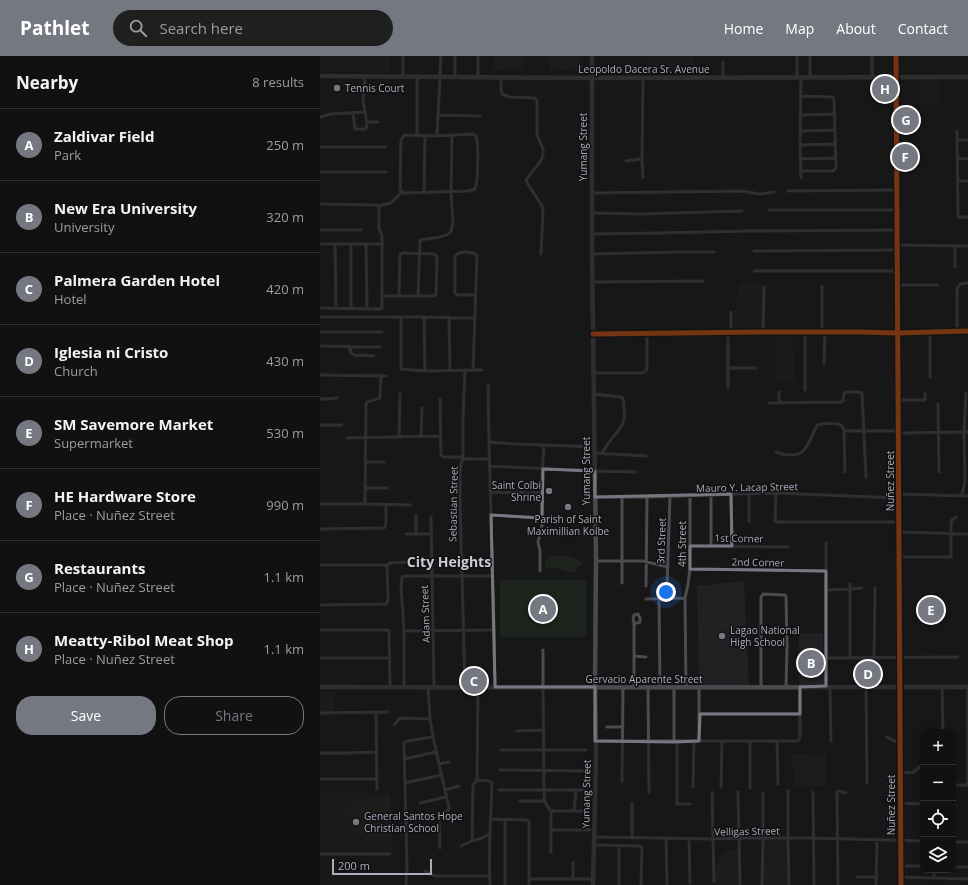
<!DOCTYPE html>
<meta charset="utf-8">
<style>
body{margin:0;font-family:"Open Sans",sans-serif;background:#1e1f1f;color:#f1f3f6}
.controls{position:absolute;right:12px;bottom:12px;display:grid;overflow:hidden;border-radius:8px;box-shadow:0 2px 10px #0003}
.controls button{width:36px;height:36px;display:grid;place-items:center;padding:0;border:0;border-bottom:1px solid #303131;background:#111;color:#f1f3f6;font:20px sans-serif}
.scale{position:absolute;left:12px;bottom:10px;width:100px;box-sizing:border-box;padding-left:4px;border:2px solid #a8adb8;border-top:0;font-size:11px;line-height:14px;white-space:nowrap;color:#a8adb8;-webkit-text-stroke:3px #111113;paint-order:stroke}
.you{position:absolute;left:346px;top:536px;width:14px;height:14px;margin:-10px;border:3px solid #fff;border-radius:50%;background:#1a73e8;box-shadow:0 0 0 6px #1a73e833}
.badge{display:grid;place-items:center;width:26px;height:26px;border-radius:50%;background:#757880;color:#fff;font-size:13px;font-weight:700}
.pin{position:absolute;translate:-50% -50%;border:2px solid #fff;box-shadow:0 1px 4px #0006}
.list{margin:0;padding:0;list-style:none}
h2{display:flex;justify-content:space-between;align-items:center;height:52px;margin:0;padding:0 16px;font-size:17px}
h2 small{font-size:13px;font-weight:400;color:#9c9d9f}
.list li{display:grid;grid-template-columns:26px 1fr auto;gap:12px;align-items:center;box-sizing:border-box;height:72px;padding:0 16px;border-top:1px solid #303131}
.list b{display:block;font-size:15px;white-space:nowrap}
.list p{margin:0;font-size:13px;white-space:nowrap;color:#9c9d9f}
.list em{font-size:13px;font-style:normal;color:#9c9d9f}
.actions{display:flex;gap:8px;padding:12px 16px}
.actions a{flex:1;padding:9px 0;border:1px solid #757880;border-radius:16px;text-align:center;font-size:14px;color:#757880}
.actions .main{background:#757880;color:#fff}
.icon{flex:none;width:22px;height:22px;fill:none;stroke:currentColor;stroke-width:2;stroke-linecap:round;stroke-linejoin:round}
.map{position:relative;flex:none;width:648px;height:829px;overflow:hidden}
header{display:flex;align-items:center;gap:24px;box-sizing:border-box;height:56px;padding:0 20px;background:#757880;color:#fff}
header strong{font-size:19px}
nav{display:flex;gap:22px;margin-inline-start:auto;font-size:14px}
.search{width:280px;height:36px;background:#1e1f1f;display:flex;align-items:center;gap:10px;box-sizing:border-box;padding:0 14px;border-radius:22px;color:#9c9d9f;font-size:15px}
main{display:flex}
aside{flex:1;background:#111}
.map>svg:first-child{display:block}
.built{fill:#212123}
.green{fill:#1d241e}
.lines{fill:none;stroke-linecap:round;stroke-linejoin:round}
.street{stroke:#4b4c50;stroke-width:3}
.secondary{stroke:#4a4a4e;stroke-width:4.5}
.cycleway-casing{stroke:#111113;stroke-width:8}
.cycleway{stroke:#e8590c;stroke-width:5}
.marked{fill:none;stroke:#757880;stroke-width:3;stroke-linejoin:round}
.poi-dot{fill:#757880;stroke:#111113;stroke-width:1.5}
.labels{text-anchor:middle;stroke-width:3;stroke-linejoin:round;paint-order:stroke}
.street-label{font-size:10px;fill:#a8adb8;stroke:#111113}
.poi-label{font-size:10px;fill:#a8adb8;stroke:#111113;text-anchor:start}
.district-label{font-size:14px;font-weight:bold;fill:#c9ccd4;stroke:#111113}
</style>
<header>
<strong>Pathlet</strong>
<div class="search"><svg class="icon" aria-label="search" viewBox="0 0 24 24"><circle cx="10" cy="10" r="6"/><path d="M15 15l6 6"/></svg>Search here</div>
<nav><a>Home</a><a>Map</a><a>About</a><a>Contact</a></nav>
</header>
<main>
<aside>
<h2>Nearby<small>8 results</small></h2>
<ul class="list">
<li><span class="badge">A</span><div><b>Zaldivar Field</b><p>Park</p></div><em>250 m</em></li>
<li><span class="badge">B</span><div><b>New Era University</b><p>University</p></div><em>320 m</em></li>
<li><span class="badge">C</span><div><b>Palmera Garden Hotel</b><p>Hotel</p></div><em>420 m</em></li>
<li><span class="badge">D</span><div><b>Iglesia ni Cristo</b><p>Church</p></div><em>430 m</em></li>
<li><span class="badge">E</span><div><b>SM Savemore Market</b><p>Supermarket</p></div><em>530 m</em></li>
<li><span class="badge">F</span><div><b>HE Hardware Store</b><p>Place · Nuñez Street</p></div><em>990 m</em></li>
<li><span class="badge">G</span><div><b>Restaurants</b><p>Place · Nuñez Street</p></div><em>1.1 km</em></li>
<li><span class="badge">H</span><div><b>Meatty-Ribol Meat Shop</b><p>Place · Nuñez Street</p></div><em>1.1 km</em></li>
</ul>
<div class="actions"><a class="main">Save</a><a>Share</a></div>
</aside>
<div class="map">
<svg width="648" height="829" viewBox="0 0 648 829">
<rect width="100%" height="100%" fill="#171717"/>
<!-- built -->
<path class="built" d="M0,0h70v17l-70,-2z
M327,0h47l1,15h-48z
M600,24h19v25h-18z
M441,227v45h-27v-18l2,-1 3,-25z
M455,279h18l1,47h-18z
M424,525l5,105h-50l-2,-100z
M479,577h24l1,52h-25z
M0,635h14v21l-14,-1z
M0,736l71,1 1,59h-72z"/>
<!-- green -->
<path class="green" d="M174,0h35l-8,15 -28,-1z
M227,0h36v13l-33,2z
M231,500c13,0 22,-1 32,7l-5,4 -3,5h-9l-8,-4h-13v-8z
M180,524h86v57h-86z
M506,697v33l-32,1 -2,-33z
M66,739h4l1,45 -30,-1 1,-8 -16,-15 -1,-4 11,-14z
M444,783h24v46h-26z
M406,794h13l-1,35h-22l-3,-13z"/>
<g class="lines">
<!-- street -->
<path class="street" d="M158,0v21
M477,0v21
M552,0v21
M45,20l-2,25 2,11
M83,21v-21
M135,21v-21
M181,21v12l1,5 8,3 25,1 2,3v33c1,6 5,10 6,16 2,13 -13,20 -17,31l16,25 1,7 -2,41
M490,21v-21
M403,22v-16
M118,59l42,1
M480,59l35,-1
M0,61l11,-3 34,-2 2,10 -1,7h-11l-2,-16
M47,66h11
M480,75l35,-1
M637,75l1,85 1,1h9
M153,78l3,2c3,7 2,45 -1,53l-6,2 -65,2 -4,-3 1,-50 2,-3 2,-2 32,1z
M97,80v-59
M117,80l4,-80
M637,84h11
M480,89l35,-1
M0,91h65
M637,102l11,1
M480,103l35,-1
M306,105l16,-2
M481,115h32l3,-3 -2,-69 -2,-2 -31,-1
M0,116h66
M323,121l-1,-18 1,-81
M481,122l-1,-33 1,-68
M638,125h10
M468,135l109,-1
M104,136l1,-56
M273,137l148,-2 19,3 14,-2
M0,148l56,1 3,1v22l3,8v72l-1,1h-3l-58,-1
M59,150l12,-3 11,-11
M449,154h128
M272,157l49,1 101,-3
M0,174h41
M272,178l67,-1 89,-2 150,-1
M0,188h62
M15,188l1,64
M31,188v65
M46,188l1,65
M578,189l70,1
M635,190v21
M434,195l144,-1
M272,198l88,-2h34
M434,215h144
M272,226l111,-1
M578,229h39
M502,230v46
M61,240h52l3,-1 1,-37 -1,-3 -3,-1 -30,-1 -3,1 -1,41
M98,240l2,-56c7,-2 25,-2 30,-7 2,-3 2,-7 3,-10l-2,-32 1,-56
M411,256v21
M0,261h104l51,1
M81,261v52l24,2 57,-1
M104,261l1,54
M129,261l1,53
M0,276h62
M443,276l1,-45
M485,276v58
M637,276v-42c1,-6 5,-7 11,-7
M408,277v54
M273,278l170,-2h96l39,1 70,-2
M0,290l60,1
M29,290l2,7 6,3 2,-1 15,1
M504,307l1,-31
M408,312h28
M145,314l-2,48v39l-3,12v33l5,185
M153,314l4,-113v-2c-6,-4 -16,-4 -21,0l-1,2v36l3,2h18
M274,317h48l4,-2 1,-4v-33
M0,319l66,1
M610,321v-45
M459,336v11
M274,338l26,3h2c2,4 2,8 2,12 2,17 -5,19 -13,31 -4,4 -6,9 -9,13
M0,343h8l9,-1
M120,343l1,56 3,2h19
M578,344h27v-7
M449,347l72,-1 2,-1 1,-8 2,-1h13l3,1 4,84
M618,348l1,68
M0,369h22
M524,375h51l8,2 65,-1
M79,380l1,-42
M101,380l1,-28
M27,382l93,-2
M169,386l27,2 79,3
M456,396c7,3 21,5 27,-1 5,-4 11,-19 14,-26 4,-2 20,-2 24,0 2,2 3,4 3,6l1,41
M275,397l51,3
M142,403h27
M46,406h18
M169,410l106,5 41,1
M45,432h22
M170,436l51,1
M456,437l-1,28 3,1h121
M411,438l1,52
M429,438v27
M579,438l69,2
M642,438l3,-12 -1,-50 2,-39
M391,439v51
M275,441h52l129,-4 123,5
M0,448h45l46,1
M45,448l1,-100 1,-2c3,-1 11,-3 13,-4l1,-23
M96,459v19
M171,459l51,3
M111,461l3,170
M0,473l64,-1 1,-2 1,-3v-19
M580,476l68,2
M86,478h25
M506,487v143
M370,490l98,1
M580,501h51v-33l1,-4 4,-3
M276,505h47l25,6
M0,509h67l3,-2 17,-1
M370,513l136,2
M220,515v-20l-2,-9 4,-16 -1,-33 3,-48
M302,527v-86
M347,529l3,-89
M326,530l1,-89
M506,534l24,-1v-5
M326,543l39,-1
M339,543l1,89
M0,549l65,-1 2,-1 1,-3 -1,-35
M174,571l1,60
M0,574h68l1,2 1,55
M84,575l86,-1 4,-1 -5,-187 -1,-57
M223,594v37l1,103c0,10 0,13 7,21v41
M314,600l12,1
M530,601v-68l12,-1
M0,602h70
M506,602l132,-1
M554,602l1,-70
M84,631v-56l-3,-46 1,-8 3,-1h88
M108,631l2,32 3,18 16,71 -1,2 -9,5 1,33
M314,631v-64l-1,-4 1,-4 4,-1 2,4v4l-2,1h-4
M441,631v-90l2,-3 22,1 1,1 1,50 -1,41
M510,631l1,54
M546,631l1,96
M622,631l1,45
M328,632l1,104
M366,632l-1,-90 3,-14 2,-15v-73
M379,632v53
M0,657l68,-1
M56,657l1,76
M380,658h100
M74,669l6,-7 30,1
M287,671h16
M197,675l27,-1
M567,681l5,3 8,3
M275,685h202l3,-3v-51
M457,685l1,43
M354,686v-54
M357,686v62h13
M181,694h85
M0,697h28l28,-1
M84,703l32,-7
M119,708l10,-2
M180,714l86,1
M580,715c9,2 13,4 19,-4
M0,723h56
M157,724l13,1 2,2c-1,34 -4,68 -2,102
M302,725l1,-93
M85,727l36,-8
M633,729h15v-98
M373,731l1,-45
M401,731l1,-46
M430,732v-46
M125,734l14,-4
M179,734h87
M468,735v47l1,47
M418,736l2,92
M493,736l1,93
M392,737l2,89
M200,745h24
M100,747l26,-6
M580,747l23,1
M633,749h3
M254,754l2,-20
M231,755h34
M171,763l36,1 2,1v64
M231,774h39
M274,781l119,2 26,-1h74l110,3
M312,782v-35
M346,782l1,47
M369,782l1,45
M152,785l10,-3 8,-4
M633,786h15
M274,789l45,1 3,1 -1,38
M141,790l11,-5 1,-56 4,-5 1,-93
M0,798h70
M581,810h22
M633,811h15
M614,814v8
M105,815l10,5h54
M537,821h20
M581,821l67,2
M209,823h65
M253,823v-16
M86,829l1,-17 -3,-124 1,-2 2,-1 26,-4
M185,829v-65
M299,829v-39
M442,829l1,-47v-45
M518,829l-1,-91v-2l2,-1 7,2
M556,829l1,-46"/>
<!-- secondary -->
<path class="secondary" d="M272,0v198l4,304 -1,129 1,69 -3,129
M576,0l5,829
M0,20l272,2 376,-1
M0,631c216,1 432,0 648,0"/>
<defs>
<path id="cycleway" d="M576,0l5,829
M273,278l170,-2h96l39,1 70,-2"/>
</defs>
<!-- cycleway casing -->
<use href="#cycleway" class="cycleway-casing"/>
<!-- cycleway -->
<use href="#cycleway" class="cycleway"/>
</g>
<!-- marked area -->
<path d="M0 0H648V829H0ZM223,413l52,2v26l136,-3 1,52h-42v23l136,2v115l-26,1v27h-100l-1,27 -25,1 -79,-1v-54h-100l-4,-172 51,3z" fill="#171717" fill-opacity=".55" fill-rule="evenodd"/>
<path class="marked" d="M223,413l52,2v26l136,-3 1,52h-42v23l136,2v115l-26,1v27h-100l-1,27 -25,1 -79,-1v-54h-100l-4,-172 51,3z"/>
<!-- markers -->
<g class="poi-dot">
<circle cx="17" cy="32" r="4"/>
<circle cx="229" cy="435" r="4"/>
<circle cx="248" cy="451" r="4"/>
<circle cx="402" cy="580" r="4"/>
<circle cx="36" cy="766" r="4"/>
</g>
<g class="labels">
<!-- street labels -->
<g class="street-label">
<text x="324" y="17">Leopoldo Dacera Sr. Avenue</text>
<text transform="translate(263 91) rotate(-90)" y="4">Yumang Street</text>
<text transform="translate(266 415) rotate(-90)" y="4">Yumang Street</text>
<text transform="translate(570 425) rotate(-90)" y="4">Nuñez Street</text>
<text transform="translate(427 431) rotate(-1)" y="4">Mauro Y. Lacap Street</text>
<text transform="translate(133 448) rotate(-89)" y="4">Sebastian Street</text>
<text transform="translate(419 482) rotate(1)" y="4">1st Corner</text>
<text transform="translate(341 485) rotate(-88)" y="4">3rd Street</text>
<text transform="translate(362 488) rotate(-90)" y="4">4th Street</text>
<text transform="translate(438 506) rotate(1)" y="4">2nd Corner</text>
<text transform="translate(105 558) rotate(-92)" y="4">Adam Street</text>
<text x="324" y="627">Gervacio Aparente Street</text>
<text transform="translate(266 738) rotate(-89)" y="4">Yumang Street</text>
<text transform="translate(571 749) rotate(-90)" y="4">Nuñez Street</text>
<text transform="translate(427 775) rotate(-1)" y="4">Velligas Street</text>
</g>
<!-- poi labels -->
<g class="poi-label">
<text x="25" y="36">Tennis Court</text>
<text x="221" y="433" text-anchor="end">Saint Colbi<tspan x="221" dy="12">Shrine</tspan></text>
<text x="248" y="467" text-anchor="middle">Parish of Saint<tspan x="248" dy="12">Maximillian Kolbe</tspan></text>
<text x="410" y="578">Lagao National<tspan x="410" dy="12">High School</tspan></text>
<text x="44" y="764">General Santos Hope<tspan x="44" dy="12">Christian School</tspan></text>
</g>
<!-- district labels -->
<g class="district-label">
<text x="129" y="511">City Heights</text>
</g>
</g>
</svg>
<div class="controls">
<button>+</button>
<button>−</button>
<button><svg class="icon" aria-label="locate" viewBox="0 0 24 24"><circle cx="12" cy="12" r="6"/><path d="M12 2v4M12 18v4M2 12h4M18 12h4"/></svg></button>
<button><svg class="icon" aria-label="layers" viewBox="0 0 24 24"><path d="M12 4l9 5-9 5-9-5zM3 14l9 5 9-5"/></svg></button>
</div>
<div class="scale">200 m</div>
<div class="you"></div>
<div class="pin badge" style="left:223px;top:553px">A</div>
<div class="pin badge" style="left:491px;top:607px">B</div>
<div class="pin badge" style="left:154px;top:625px">C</div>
<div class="pin badge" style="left:548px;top:618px">D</div>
<div class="pin badge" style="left:611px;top:554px">E</div>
<div class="pin badge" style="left:585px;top:101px">F</div>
<div class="pin badge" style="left:586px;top:64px">G</div>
<div class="pin badge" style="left:565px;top:33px">H</div>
</div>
</main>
